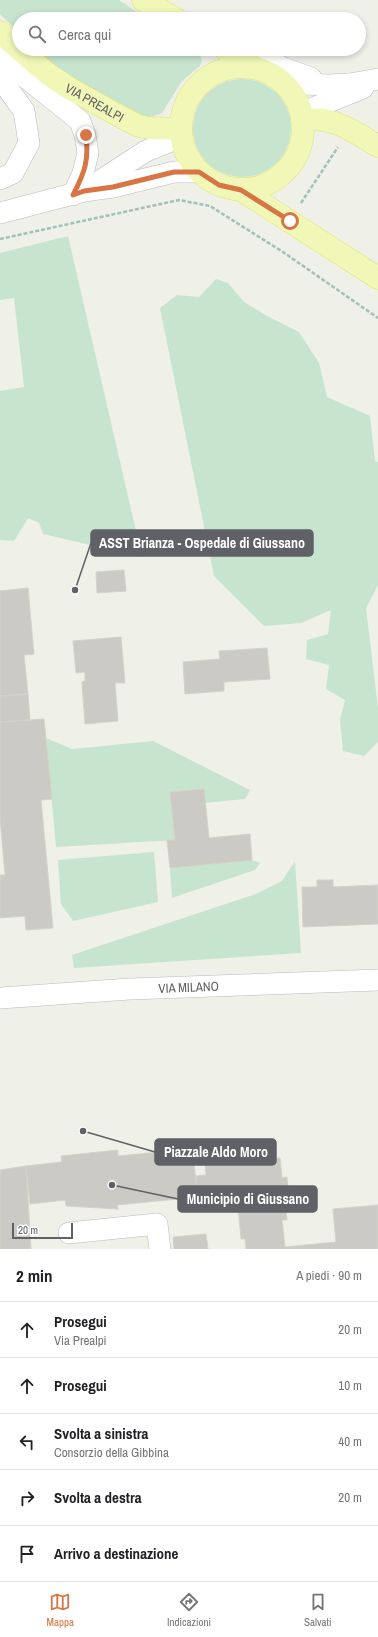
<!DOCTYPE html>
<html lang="it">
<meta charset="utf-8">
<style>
body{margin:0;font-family:"Archivo Narrow",sans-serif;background:#f2f2f2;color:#202124}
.scale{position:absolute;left:12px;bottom:10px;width:61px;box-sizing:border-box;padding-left:4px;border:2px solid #5f6166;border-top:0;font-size:11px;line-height:14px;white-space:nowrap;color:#5f6166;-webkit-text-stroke:3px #fff;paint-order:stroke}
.stop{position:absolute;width:12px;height:12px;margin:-9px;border:3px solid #d87545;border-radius:50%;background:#fff}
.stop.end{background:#d87545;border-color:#fff;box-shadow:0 1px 4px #0008}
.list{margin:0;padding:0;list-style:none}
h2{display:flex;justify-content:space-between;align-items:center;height:52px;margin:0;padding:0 16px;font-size:17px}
h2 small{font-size:13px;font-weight:400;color:#757577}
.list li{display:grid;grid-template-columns:26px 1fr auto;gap:12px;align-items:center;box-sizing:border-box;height:56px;padding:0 16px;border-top:1px solid #e0e0e0}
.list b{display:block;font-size:15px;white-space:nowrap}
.list p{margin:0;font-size:13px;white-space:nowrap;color:#757577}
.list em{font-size:13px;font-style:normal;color:#757577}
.icon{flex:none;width:22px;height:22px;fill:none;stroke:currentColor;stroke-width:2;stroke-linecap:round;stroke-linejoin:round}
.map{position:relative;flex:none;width:378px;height:1249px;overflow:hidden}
.search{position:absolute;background:#fff;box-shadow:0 2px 6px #0003;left:12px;right:12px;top:12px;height:44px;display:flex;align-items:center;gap:10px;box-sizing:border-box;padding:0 14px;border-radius:22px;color:#757577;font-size:15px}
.sheet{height:332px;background:#fff}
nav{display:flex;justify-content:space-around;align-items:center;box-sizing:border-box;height:56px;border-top:1px solid #e0e0e0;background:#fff;font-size:11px;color:#757577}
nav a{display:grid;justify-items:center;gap:2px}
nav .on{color:#d87545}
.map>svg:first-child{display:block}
.green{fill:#c7e4cf}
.building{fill:#cbcac4;stroke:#d4d3c7}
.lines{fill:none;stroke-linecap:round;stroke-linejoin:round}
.minor-casing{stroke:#babbc0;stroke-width:22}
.major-casing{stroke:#e4e06d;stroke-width:23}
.path{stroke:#a0c2b2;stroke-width:2.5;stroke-dasharray:4 2;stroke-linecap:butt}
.minor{stroke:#fff;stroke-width:21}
.major{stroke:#f1f7b6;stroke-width:22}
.route{stroke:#d87545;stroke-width:5}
.labels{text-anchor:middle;stroke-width:3;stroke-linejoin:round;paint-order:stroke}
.street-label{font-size:13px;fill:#5f6166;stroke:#fff}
.leader{fill:none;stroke:#5f6166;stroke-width:1.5}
.callout-dot{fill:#5f6166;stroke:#fff;stroke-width:1.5}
.callout{fill:#5f6166;stroke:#5f6166;stroke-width:1.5}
.callout-label{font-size:14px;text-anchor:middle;font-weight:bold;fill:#fff}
</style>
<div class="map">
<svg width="378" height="1249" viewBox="0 0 378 1249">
<rect width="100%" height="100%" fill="#eff0e8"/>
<!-- green -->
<path class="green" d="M0,0h119l29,19h-129v14l-19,-19z
M35,49h160l4,3 3,9 -2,5 -18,15 -20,32 -15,5 -8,-1c-34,-20 -75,-40 -104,-68z
M193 128a49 49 0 1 1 98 0a49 49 0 1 1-98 0Z
M68,236l74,321 -99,-23 -4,-11 -11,-5 -14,23 -14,-1v-149l24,-4 -10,-89 -14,2v-47z
M216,279l12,4 16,19 23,14 32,16 20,31 8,34 43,19 5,45 3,1v123l-12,23 12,100v34l-14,14 -21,-5 -3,-31 5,-20 -19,-11 3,-24 -23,-6 1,-19 21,-6 3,-24 -30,13 -37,3 -50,-50 -54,-268 17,-13 22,2z
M46,738l26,11 81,-8 97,49 -5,9 -40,4 -1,-14 -34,3 5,48 -119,7z
M154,852l4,50 -85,19 -12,-17 -3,-44z
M252,860l8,3 -5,7 -83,28 -2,-30z
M295,861l6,92 -227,15 -2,-13 184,-61 26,-13z"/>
<!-- building -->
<path class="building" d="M124,570l2,21 -29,2 -1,-21z
M28,588l6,66 -10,1 4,39 -28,2v-105z
M121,637l4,46h-10l3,38 -33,3 -3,-42 3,-1v-9l-9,1 -3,-32z
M267,648l3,31 -46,3v9l-39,3 -2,-32 37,-3 -1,-8z
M28,694l2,26 -30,2v-26z
M44,719l8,80 -11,1 12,128 -27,2 -1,-14 -25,2v-43h5l-5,-57v-96z
M204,789l5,49 41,-4 2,26 -82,8 -3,-28h8l-5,-48z
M317,880h16v7l45,-2v39l-75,3 -1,-40h15z
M192,1149l6,48 -81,8 1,4 -52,-3 -1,-6 -35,4 -4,-38 36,-4 -1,-6 57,-6v6z
M227,1152v5l22,-2 1,6 30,-3 2,20 5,-1 2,24 -4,1 2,18h-5l3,27 51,-5 -3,-33 45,-4v44h-132l-1,-10h-4l-3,-33 3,-1 -1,-15 -43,4 -1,-18 10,-1 -2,-21z
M26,1166l5,83h-31v-79z
M206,1234l2,15h-34l-1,-12z"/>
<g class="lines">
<defs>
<g id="minor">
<path d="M0,45l7,15 8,9 65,52 5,14 3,18 -5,20 -10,22"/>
<path d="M253,49l30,19 28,10"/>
<path d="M0,78l24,33 5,32 -16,30 -13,6"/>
<path d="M283,83l45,2 22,-1 28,-5"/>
<path d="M301,113l62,-25"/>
<path d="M89,188l57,-37 35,-14"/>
<path d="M0,213l84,-22 29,-4 61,-15h25"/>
<path id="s1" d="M0,998l130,-9 248,-9"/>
<path d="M69,1233l88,-9 3,25"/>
</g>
<g id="major">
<path d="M143,0l33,19"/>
<path d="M0,32l19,17"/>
<path id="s2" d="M19,49l29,25 21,14 54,30 16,8 10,2 32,1"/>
<path d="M225,49l33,20"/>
<circle cx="242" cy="128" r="61"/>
<path d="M302,120c7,0 15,-1 22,0 20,4 37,16 54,26"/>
<path d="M234,189l7,1 137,88"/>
</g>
</defs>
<!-- minor casing -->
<use href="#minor" class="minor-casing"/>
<!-- major casing -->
<use href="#major" class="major-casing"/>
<!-- path -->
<path class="path" d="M301,203l37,-56
M0,239l179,-39 31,6 73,46 95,66"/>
<!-- minor -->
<use href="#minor" class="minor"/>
<!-- major -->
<use href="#major" class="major"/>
</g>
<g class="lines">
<!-- route -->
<path class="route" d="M86,135c3,25 -1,37 -13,60l11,-4 29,-4 61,-15h25l20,13 22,5 49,31"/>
</g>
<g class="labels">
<!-- street labels -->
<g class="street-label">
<text dy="5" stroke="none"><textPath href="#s2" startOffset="93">VIA PREALPI</textPath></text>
<text dy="5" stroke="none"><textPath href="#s1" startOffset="189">VIA MILANO</textPath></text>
</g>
</g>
<!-- callouts -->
<path class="leader" d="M75 590L91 543M83 1131L155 1152M112 1185L178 1199"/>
<g class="callout-dot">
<circle cx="75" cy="590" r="4"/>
<circle cx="83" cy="1131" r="4"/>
<circle cx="112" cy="1185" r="4"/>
</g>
<g class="callout">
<rect x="91" y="530" width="222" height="26" rx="4"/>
<rect x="155" y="1139" width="121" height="26" rx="4"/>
<rect x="178" y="1186" width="139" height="26" rx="4"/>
</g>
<g class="callout-label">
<text x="202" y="548">ASST Brianza - Ospedale di Giussano</text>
<text x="216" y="1157">Piazzale Aldo Moro</text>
<text x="248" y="1204">Municipio di Giussano</text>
</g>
</svg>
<div class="scale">20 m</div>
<div class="stop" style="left:290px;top:221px"></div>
<div class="stop end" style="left:86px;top:135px"></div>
<div class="search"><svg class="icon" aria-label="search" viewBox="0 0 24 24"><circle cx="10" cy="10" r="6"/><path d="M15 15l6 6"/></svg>Cerca qui</div>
</div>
<section class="sheet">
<h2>2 min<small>A piedi · 90 m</small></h2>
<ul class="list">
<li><svg class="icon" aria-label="ahead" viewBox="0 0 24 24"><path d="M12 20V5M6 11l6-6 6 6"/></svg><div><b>Prosegui</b><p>Via Prealpi</p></div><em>20 m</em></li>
<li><svg class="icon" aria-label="ahead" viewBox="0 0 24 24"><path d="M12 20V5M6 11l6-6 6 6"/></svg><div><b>Prosegui</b></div><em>10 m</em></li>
<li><svg class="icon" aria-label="left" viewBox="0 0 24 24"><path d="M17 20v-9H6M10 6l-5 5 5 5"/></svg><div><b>Svolta a sinistra</b><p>Consorzio della Gibbina</p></div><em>40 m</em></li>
<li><svg class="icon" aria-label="right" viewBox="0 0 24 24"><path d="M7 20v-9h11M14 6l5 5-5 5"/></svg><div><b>Svolta a destra</b></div><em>20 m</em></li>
<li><svg class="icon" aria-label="arrive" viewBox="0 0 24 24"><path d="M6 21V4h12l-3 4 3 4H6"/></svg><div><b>Arrivo a destinazione</b></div></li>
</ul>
</section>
<nav>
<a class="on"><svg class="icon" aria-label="map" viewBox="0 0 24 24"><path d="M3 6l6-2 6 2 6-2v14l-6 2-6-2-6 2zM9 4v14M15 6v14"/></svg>Mappa</a>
<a><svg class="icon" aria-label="directions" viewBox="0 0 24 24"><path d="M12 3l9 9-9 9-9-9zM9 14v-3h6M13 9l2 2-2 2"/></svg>Indicazioni</a>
<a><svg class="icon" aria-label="saved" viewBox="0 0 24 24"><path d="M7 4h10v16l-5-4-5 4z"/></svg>Salvati</a>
</nav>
